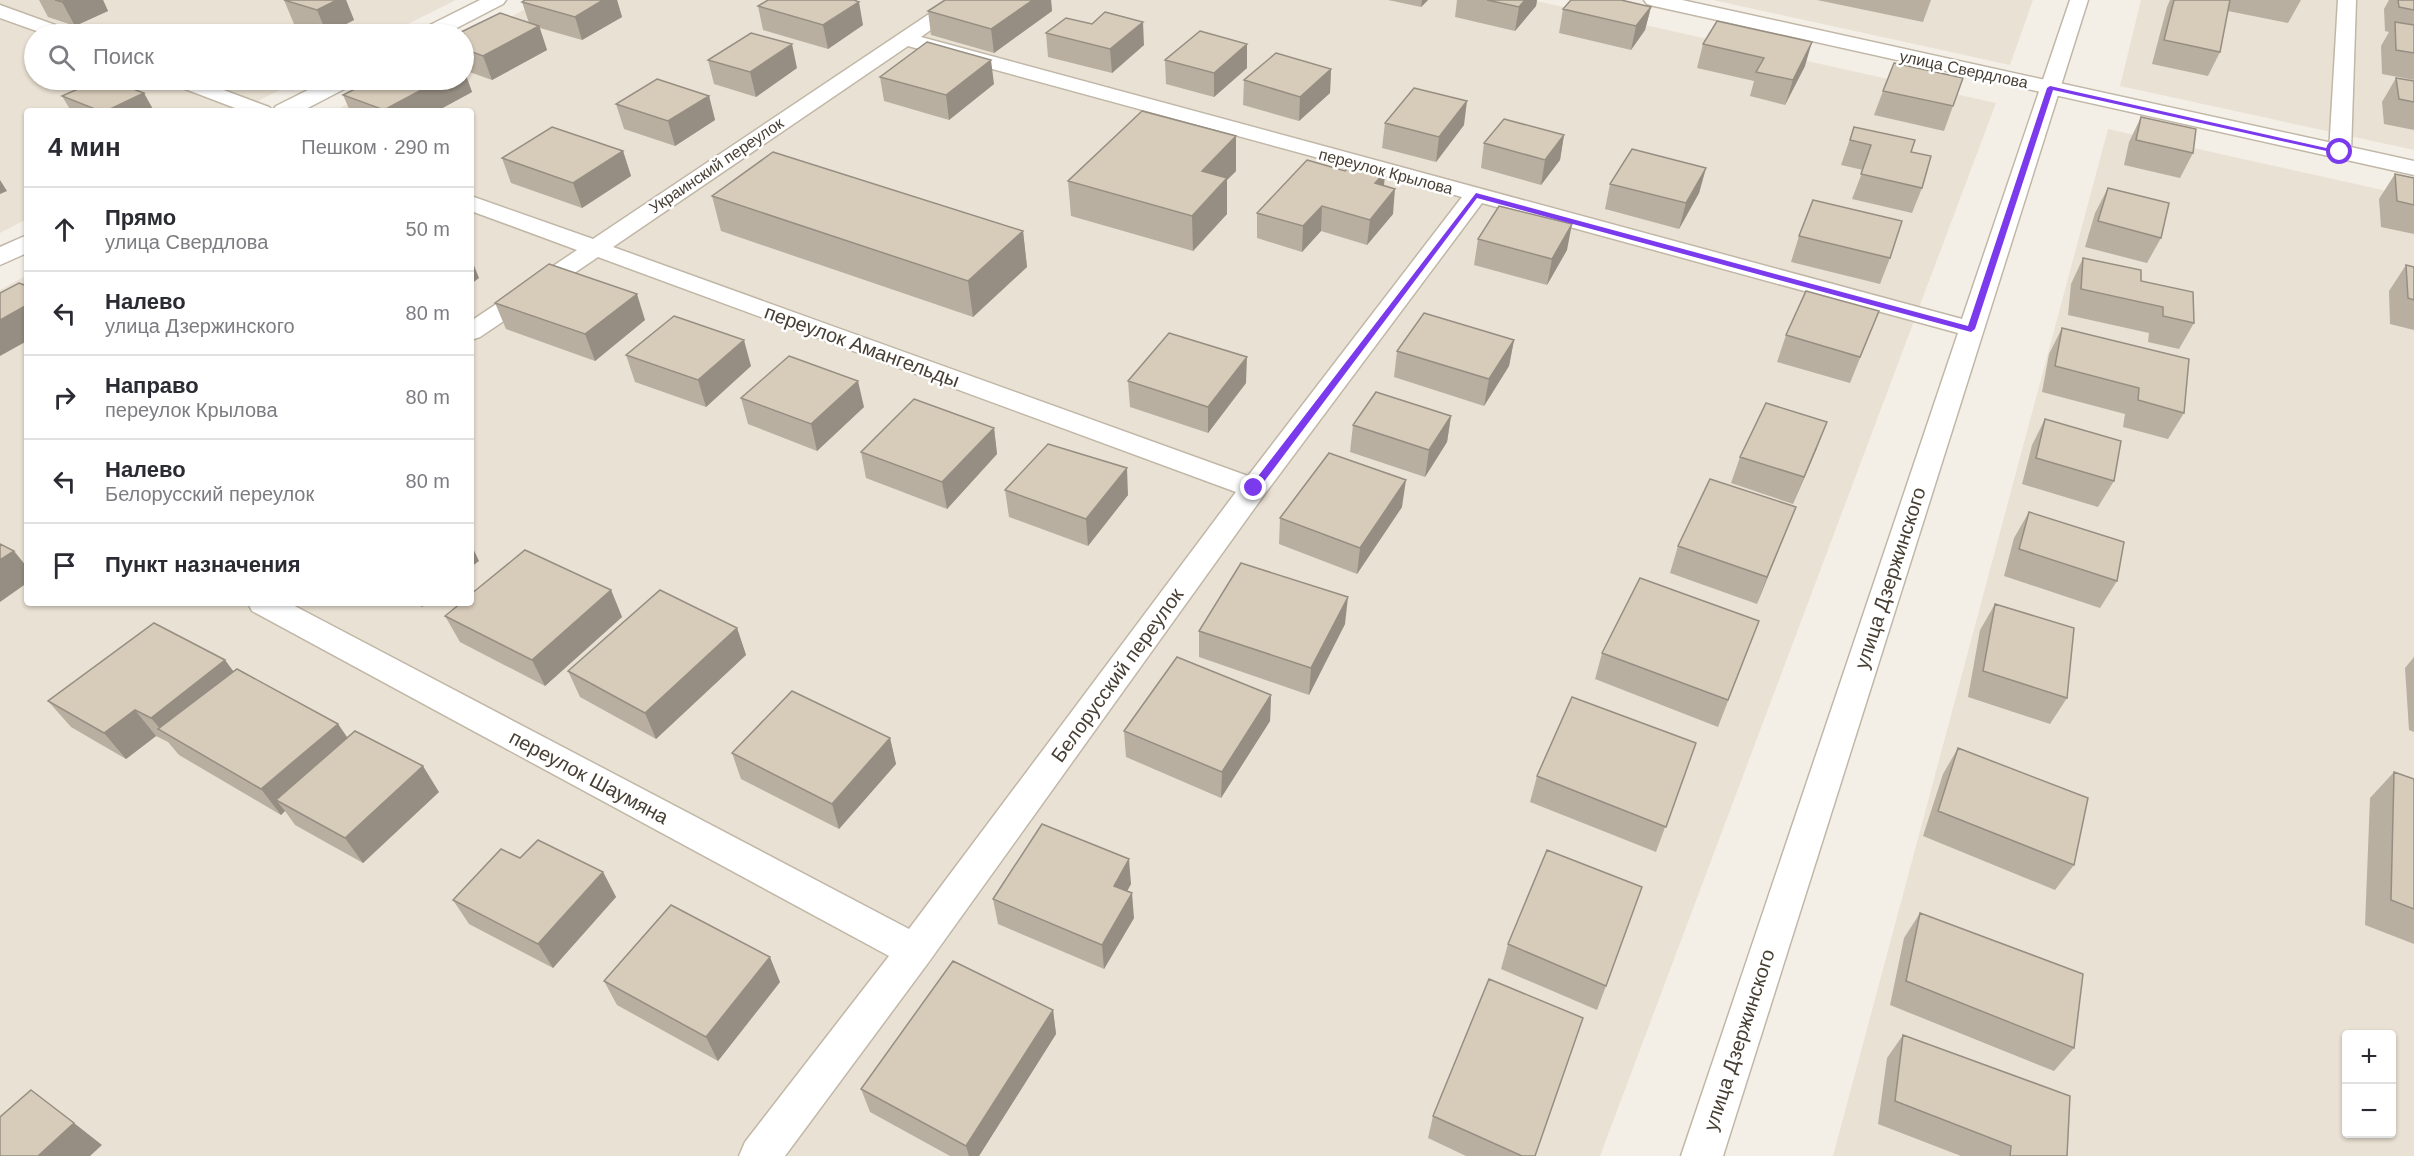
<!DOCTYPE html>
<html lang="ru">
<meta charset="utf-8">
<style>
body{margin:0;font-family:Helvetica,sans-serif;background:#f2f2f3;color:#2b2b33}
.controls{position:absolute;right:18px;bottom:18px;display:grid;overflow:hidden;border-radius:6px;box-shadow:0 2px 4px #0004}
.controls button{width:54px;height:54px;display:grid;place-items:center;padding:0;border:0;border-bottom:2px solid #e1e1e2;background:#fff;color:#2b2b33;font:30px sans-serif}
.stop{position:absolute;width:18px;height:18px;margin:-14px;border:4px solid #7c3aed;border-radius:50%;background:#fff}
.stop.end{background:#7c3aed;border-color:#fff;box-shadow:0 2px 6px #0008}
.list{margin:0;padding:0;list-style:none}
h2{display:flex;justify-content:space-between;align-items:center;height:78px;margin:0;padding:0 24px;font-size:26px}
h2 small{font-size:20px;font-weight:400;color:#7c7c81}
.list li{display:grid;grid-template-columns:39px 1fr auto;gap:18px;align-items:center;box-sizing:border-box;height:84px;padding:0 24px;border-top:2px solid #e1e1e2}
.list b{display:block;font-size:22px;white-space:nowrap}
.list p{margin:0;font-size:20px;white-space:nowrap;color:#7c7c81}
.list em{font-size:20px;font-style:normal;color:#7c7c81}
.icon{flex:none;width:33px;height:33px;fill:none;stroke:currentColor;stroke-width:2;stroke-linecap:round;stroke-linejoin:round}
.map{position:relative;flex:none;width:2414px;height:1156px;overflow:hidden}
.search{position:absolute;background:#fff;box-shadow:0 2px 4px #0004;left:24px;top:24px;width:450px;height:66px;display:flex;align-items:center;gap:15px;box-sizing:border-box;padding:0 21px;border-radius:33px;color:#7c7c81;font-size:22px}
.panel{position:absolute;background:#fff;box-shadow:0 2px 4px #0004;left:24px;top:108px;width:450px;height:498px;border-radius:6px}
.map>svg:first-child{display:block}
.residential{fill:#e9e1d3;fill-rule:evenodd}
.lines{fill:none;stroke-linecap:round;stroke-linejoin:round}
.service-casing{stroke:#c1b7a7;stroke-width:3}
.minor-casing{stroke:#c1b7a7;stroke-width:3}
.service{fill:#fff;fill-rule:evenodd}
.minor{fill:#fff;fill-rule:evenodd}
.wall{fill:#b9afa0}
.shaded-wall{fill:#968e82}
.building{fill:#d7cbba;stroke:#968e82;stroke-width:1.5}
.route{fill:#7c3aed}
.labels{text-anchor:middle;stroke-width:5;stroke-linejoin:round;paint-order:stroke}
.far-street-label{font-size:16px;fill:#483f34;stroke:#fff}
.street-label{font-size:20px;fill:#483f34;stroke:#fff}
</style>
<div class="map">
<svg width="2414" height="1156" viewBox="0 0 2414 1156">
<rect width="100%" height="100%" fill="#f4efe6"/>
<!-- residential -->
<path class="residential" d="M0,0h456l-68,34h-354v46h266l-62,31h-211v108l-27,14z
M542,0h990l464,103 -396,1053h-1600v-866l27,-15v328h444v-492h-137l59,-31h71v-38z
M1713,0h320l-23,65z
M2141,0h273v150l-294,-64z
M2108,129l306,68v959h-581zM2346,1034h46v100h-46z"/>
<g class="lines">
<defs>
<path id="service" d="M950,0h22l-51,37 1041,282 108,-319h18l-365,1156h-42l277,-823 -476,-130 -218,292 -336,468 -143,193h-46l6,-14 144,-186 -637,-345 -4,-8h41l620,326 327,-437 -638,-235 -118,80 -9,3v-19l106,-71 -106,-39v-15l122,43zM908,46l554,151 -214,279 -635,-229z
M2338,0h18l-5,152 -3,5 -8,2 -8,-2 -3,-5z
M0,5l69,25 3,4h-27l-45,-16z
M169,80h28l72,27 4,4h-30l-71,-27z"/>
<path id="minor" d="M480,0h26l-3,4 -58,30h-26l3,-5z
M1644,0h38l732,161v14l-760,-169 -7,-2z
M328,80h27l-3,5 -50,26h-30l4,-5z
M27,235v18l-27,12v-18z"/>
</defs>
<!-- service casing -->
<use href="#service" class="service-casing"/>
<!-- minor casing -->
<use href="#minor" class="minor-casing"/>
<!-- service -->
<use href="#service" class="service"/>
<!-- minor -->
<use href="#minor" class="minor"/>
</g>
<!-- wall -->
<path class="wall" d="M39,0h64l5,11 -33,15 -27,-9z
M284,0h62l8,20 -27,14 -33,-10z
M525,0h92l5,17 -40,23 -42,-12 7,22 -55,30 -28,-10 8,22 -35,19h-87l-7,-16 22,-11 -2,-4h101v-46l65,-11 -7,-21z
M945,0h106l1,11 -58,42 -63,-18 -3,-24z
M1388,0h40l-7,7z
M1457,0h80l-1,6 -21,25 -60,-14z
M1817,0h114l-8,22z
M2170,0h131l-13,23 -60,-12 -8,41 -12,24 -56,-12 15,-57z
M2389,0h25v80l-32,-6 -1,-28 8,-14 -4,-1 -1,-22z
M758,6l105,19 -35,24 -65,-19z
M1651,7l-6,23 -14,20 -72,-17 4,-24z
M1046,33l98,12 -32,28 -64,-16z
M1703,44l102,22 -20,39 -35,-9 4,-15 -57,-13z
M708,60l89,8 -41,29 -42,-13z
M1165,60l82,8 -33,29 -48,-13z
M1331,69l-1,24 -31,28 -56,-16 1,-25z
M880,77l114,7 -45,36 -65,-19z
M2396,78l18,3v49l-30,-6 -2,-22z
M1883,91l70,15 -9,25 -70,-16z
M62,96l92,15h-83z
M709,96l6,24 -40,26 -51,-17 -8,-25z
M2141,117l52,36 -13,25 -56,-13 5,-23z
M1385,123l79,2 -28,37 -54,-14z
M1854,127l57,25 11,36 -10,25 -60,-14 11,-29 -22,-5z
M1564,135l-4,25 -19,25 -60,-17 3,-25z
M1236,136v35l-9,9v34l-34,37 -122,-35 -3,-35z
M623,151l8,25 -49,32 -71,-25 -9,-25z
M1706,168l-7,25 -20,36 -74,-20 5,-25z
M1345,171l40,1 -1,14 9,28 -26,31 -46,-14 -19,21 -45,-14v-25z
M2395,174l19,4v56l-33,-7 -2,-28z
M2108,188l53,50 -14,25 -62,-16 10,-34z
M712,196l311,35 4,36 -54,50 -252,-86z
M1799,236l91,22 -10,26 -89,-22z
M1478,239l89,11 -20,35 -73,-20z
M2083,258l58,23 53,42 -15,26 -31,-7 1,-9 -81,-18 3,-31z
M2406,265l8,2v63l-24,-6 -1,-33z
M495,303l150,17 -50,41 -89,-32z
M1879,311l-29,72 -73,-21 9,-27z
M2062,328l122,85 -16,26 -45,-12 2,-13 -83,-22 7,-38z
M1514,340l-5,26 -25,40 -90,-29 3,-26z
M626,355l125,11 -45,41 -71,-25z
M1128,381l118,2 -38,50 -78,-26z
M741,398l123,9 -47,44 -69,-27z
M1451,416l-4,26 -22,35 -75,-25 3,-27z
M2045,419l69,62 -16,26 -76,-23 10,-39z
M994,428l3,26 -50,55 -81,-31 -5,-26z
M1817,448l-24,56 -62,-21 9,-26z
M1005,490l123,5 -40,51 -79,-29z
M1402,507l-45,67 -78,-30 1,-26z
M2029,512l88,69 -17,27 -96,-32 10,-38z
M1785,534l-28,70 -87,-31 8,-27z
M611,590l11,27 -77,69 -85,-44 -15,-26z
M414,603h13l-5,4z
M1995,604l72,94 -17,26 -82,-27 12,-67z
M1759,621l-41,106 -123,-48 7,-26z
M1345,624l-36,71 -110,-38v-26z
M737,628l9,27 -90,84 -76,-42 -12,-26z
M2414,657v75l-5,-2 -4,-62z
M225,660l8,11 105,53 9,14 92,54 -76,71 -68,-38 -10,-14 -4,4 -102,-60 -11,-13 -12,-6 -30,23 -55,-32 -23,-26z
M1271,695l-1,26 -49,77 -95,-41 -2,-26z
M890,738l6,26 -57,65 -98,-50 -9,-26z
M1696,743l-40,109 -126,-50 7,-26z
M1958,748l116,117 -19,25 -132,-54 20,-62z
M2394,772l20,7v165l-49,-19 5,-127z
M520,858l83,14 13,25 -63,71 -84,-44 -16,-24z
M1131,884l-4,7 7,27 -30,51 -106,-45 -5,-25z
M1920,913l154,135 -20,23 -164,-66 14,-67z
M1508,944l98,42 -9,24 -96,-41z
M604,981l176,1 -62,79 -101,-56z
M1053,1010l3,24 -77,122h-29l-80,-44 -9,-23z
M1903,1035l164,121h-106l-83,-32 9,-66z
M1433,1116l102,40h-69l-38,-18z"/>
<!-- shaded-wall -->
<path class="shaded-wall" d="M67,0h36l5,11 -33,15 -13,-24z
M337,0h9l8,20 -27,14 -10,-24z
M603,0h14l5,17 -40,23 -7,-23z
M1033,0h18l1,11 -58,42 -3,-24z
M1422,0h6l-7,7z
M1525,0h12l-1,6 -21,25 4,-24z
M859,2l4,23 -35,24 -5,-24z
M1651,7l-6,23 -14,20 5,-24z
M1143,22l1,23 -32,28 -2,-24z
M539,26l8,24 -55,30 -9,-24z
M1812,42l-7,24 -20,39 8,-25z
M792,44l5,24 -41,29 -6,-25z
M1247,44v24l-33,29v-24z
M991,60l3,24 -45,36 -3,-25z
M1331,69l-1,24 -31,28 1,-24z
M464,70l8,22 -35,19h-52l-1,-1 56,-30h24z
M144,93l10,18h-48z
M709,96l6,24 -40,26 -7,-25z
M1467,101l-3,24 -28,37 3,-25z
M1564,135l-4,25 -19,25 4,-25z
M1236,136v35l-9,9v34l-34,37 -1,-35 10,-45z
M623,151l8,25 -49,32 -9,-25z
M1706,168l-7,25 -20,36 7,-26z
M1385,172l-2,25 -8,-14z
M0,180l7,11 -7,3z
M1395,189l-2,25 -26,31 3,-25z
M1322,206l-1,25 -19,21 1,-26z
M1572,224l-5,26 -20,35 5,-26z
M1023,231l4,36 -54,50 -5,-36z
M471,258l8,20 -8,6z
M637,294l8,26 -50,41 -10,-27z
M27,305v36l-27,15v-36z
M744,340l7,26 -45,41 -8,-27z
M1514,340l-5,26 -25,40 5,-27z
M1247,357l-1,26 -38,50v-26z
M858,381l6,26 -47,44 -6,-27z
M1451,416l-4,26 -22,35 4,-27z
M1827,422l-10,26 -24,56 11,-27z
M994,428l3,26 -50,55 -5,-27z
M1127,468l1,27 -40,51 -2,-27z
M1406,480l-4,27 -45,67 3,-26z
M1796,507l-11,27 -28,70 10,-27z
M471,544l8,17 -8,6z
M14,551l13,16v16l-27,19v-42z
M611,590l11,27 -77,69 -13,-26z
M1348,597l-3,27 -36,71 2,-27z
M420,603h7l-5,4z
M737,628l9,27 -90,84 -11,-26z
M225,660l19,26 -82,45 -11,-13z
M1271,695l-1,26 -49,77 1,-26z
M135,710l21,26 -30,23 -22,-26z
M338,724l18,26 -80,50 9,11 -4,4 -20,-26z
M890,738l6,26 -57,65 -7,-25z
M423,766l16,26 -76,71 -18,-25z
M1129,859l2,25 -15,27 -2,-25z
M603,872l13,25 -63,71 -15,-24z
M1132,893l2,25 -30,51 -2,-24z
M770,957l10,25 -62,79 -12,-24z
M1053,1010l3,24 -77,122h-10l-3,-10z
M74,1123l28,22 -12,11h-52z"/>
<!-- building -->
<path class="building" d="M55,0h12l-5,2z
M284,0h53l-20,10z
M525,0h78l-28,17 -53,-15z
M768,0h86l5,2 -36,23 -65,-19z
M945,0h88l-42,29 -63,-18z
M1487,0h38l-6,7z
M1571,0h50l30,7 -15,19 -73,-17z
M2174,0h56l-10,52 -56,-12z
M2398,0h16v10l-15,-3z
M1105,12l38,10 -33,27 -64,-16 20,-15 26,6z
M500,13l39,13 -56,30 -19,-7v-15h-7z
M1717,21l95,21 -19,38 -37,-8 8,-14 -61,-14z
M2395,22l19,3v28l-18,-3z
M234,26l24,8h-41z
M1200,31l47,13 -33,29 -49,-13z
M751,33l41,11 -42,28 -42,-12z
M927,42l64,18 -45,35 -66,-18z
M1276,53l55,16 -31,28 -56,-17z
M1894,63l69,15 -10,28 -70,-15z
M2396,78l18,3v21l-15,-3z
M657,79l52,17 -41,25 -52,-17z
M98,80h11l35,13 -38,18h-6l-38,-15z
M373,80h67l-56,30 -41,-15z
M1414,88l53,13 -28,36 -54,-14z
M1142,111l94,25 -34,35 25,7 -35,38 -124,-35z
M2141,117l55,12 -3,24 -57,-13z
M1504,119l60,16 -19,25 -61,-17z
M552,127l71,24 -50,32 -71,-25z
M1854,127l61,13 -4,12 20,4 -9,32 -61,-14 10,-29 -21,-5z
M1632,149l74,19 -20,35 -76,-19z
M773,152l250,79 -55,50 -256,-85z
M1307,160l38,11 7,-8 33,9 -10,11 20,6 -25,31 -48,-14 -19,20 -46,-13z
M2395,174l19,4v27l-17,-4z
M2108,188l61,15 -8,35 -63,-17z
M1813,200l89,21 -12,37 -91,-22z
M1499,206l73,18 -20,35 -74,-20z
M2083,258l58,12v11l52,11 1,31 -31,-7v-9l-82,-18z
M549,264l88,30 -52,40 -90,-31z
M2406,265l8,2v33l-6,-2z
M19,283l8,3v19l-27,15v-27z
M1806,291l73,20 -19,46 -74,-22z
M1424,313l90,27 -25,39 -92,-28z
M674,316l70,24 -46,40 -72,-25z
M2062,328l127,31 -5,54 -46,-13 1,-12 -84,-22z
M1169,333l78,24 -39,50 -80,-26z
M789,356l69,25 -47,43 -70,-26z
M1376,392l75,24 -22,34 -76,-25z
M914,399l80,29 -52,54 -81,-30z
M1766,403l61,19 -23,55 -64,-20z
M2045,419l76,22 -7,40 -78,-23z
M1048,444l79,24 -41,51 -81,-29z
M1329,453l77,27 -46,68 -80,-30z
M1710,479l86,28 -29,70 -89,-31z
M2029,512l95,30 -7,39 -98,-32z
M0,544l14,7 -14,9z
M525,550l86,40 -79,70 -87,-44 16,-13h10v-9z
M1241,563l107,34 -37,71 -112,-37z
M1640,578l119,43 -31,79 -126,-47z
M660,590l77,38 -92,85 -77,-42z
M1995,604l79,24 -7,70 -84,-27z
M154,623l71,37 -74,58 -16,-8 -31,23 -56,-32z
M1177,657l94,38 -49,77 -98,-41z
M237,669l101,55 -77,65 -103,-60z
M792,691l98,47 -58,66 -100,-51z
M1572,697l124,46 -30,84 -129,-51z
M355,731l68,35 -78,72 -69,-38z
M1958,748l130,50 -14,67 -136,-54z
M2394,772l20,7v130l-23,-9z
M1042,824l87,35 -15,27 18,7 -30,52 -109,-46z
M538,840l65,32 -65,72 -85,-44 48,-51 19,9z
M1547,850l95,37 -36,99 -98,-42z
M671,905l99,52 -64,80 -102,-56z
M1920,913l163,61 -9,74 -168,-67z
M953,961l100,49 -87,136 -105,-57z
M1489,979l94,39 -48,138h-13l-89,-40z
M1903,1035l167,61 -3,60h-57l1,-10 -116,-45z
M31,1090l43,33 -36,33h-38v-39z"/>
<!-- route -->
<path class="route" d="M2050,86l294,66 -4,2 -287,-64 -78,239 -4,3 -494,-134 -220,293 -8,-3 227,-295 492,133 79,-238z"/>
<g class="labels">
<!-- far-street labels -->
<g class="far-street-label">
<text transform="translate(1964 69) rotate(12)" y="6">улица Свердлова</text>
<text transform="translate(716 165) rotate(-34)" y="6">Украинский переулок</text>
<text transform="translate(1386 171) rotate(15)" y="6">переулок Крылова</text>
</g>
<!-- street labels -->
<g class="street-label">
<text transform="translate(862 346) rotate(20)" y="7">переулок Амангельды</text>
<text transform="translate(1890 578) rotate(-72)" y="7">улица Дзержинского</text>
<text transform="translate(1117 675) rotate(-54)" y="7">Белорусский переулок</text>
<text transform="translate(589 777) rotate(28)" y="7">переулок Шаумяна</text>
<text transform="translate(1739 1040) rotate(-72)" y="7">улица Дзержинского</text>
</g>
</g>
</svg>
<div class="controls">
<button>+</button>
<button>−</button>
</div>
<div class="stop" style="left:2340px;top:152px"></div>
<div class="stop end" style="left:1254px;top:488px"></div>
<div class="search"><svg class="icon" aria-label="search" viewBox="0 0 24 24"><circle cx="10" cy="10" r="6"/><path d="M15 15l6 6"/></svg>Поиск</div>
<section class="panel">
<h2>4 мин<small>Пешком · 290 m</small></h2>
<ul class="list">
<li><svg class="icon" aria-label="ahead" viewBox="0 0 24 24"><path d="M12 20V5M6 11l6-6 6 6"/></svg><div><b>Прямо</b><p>улица Свердлова</p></div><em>50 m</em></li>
<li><svg class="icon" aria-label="left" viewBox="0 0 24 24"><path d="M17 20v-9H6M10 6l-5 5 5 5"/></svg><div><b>Налево</b><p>улица Дзержинского</p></div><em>80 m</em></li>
<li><svg class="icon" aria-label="right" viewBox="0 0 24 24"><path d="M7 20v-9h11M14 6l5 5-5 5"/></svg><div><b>Направо</b><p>переулок Крылова</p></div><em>80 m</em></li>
<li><svg class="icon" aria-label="left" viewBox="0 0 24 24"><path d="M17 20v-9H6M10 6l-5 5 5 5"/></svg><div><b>Налево</b><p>Белорусский переулок</p></div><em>80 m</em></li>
<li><svg class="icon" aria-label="arrive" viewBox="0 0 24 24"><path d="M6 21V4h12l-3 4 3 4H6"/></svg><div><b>Пункт назначения</b></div></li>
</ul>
</section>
</div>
